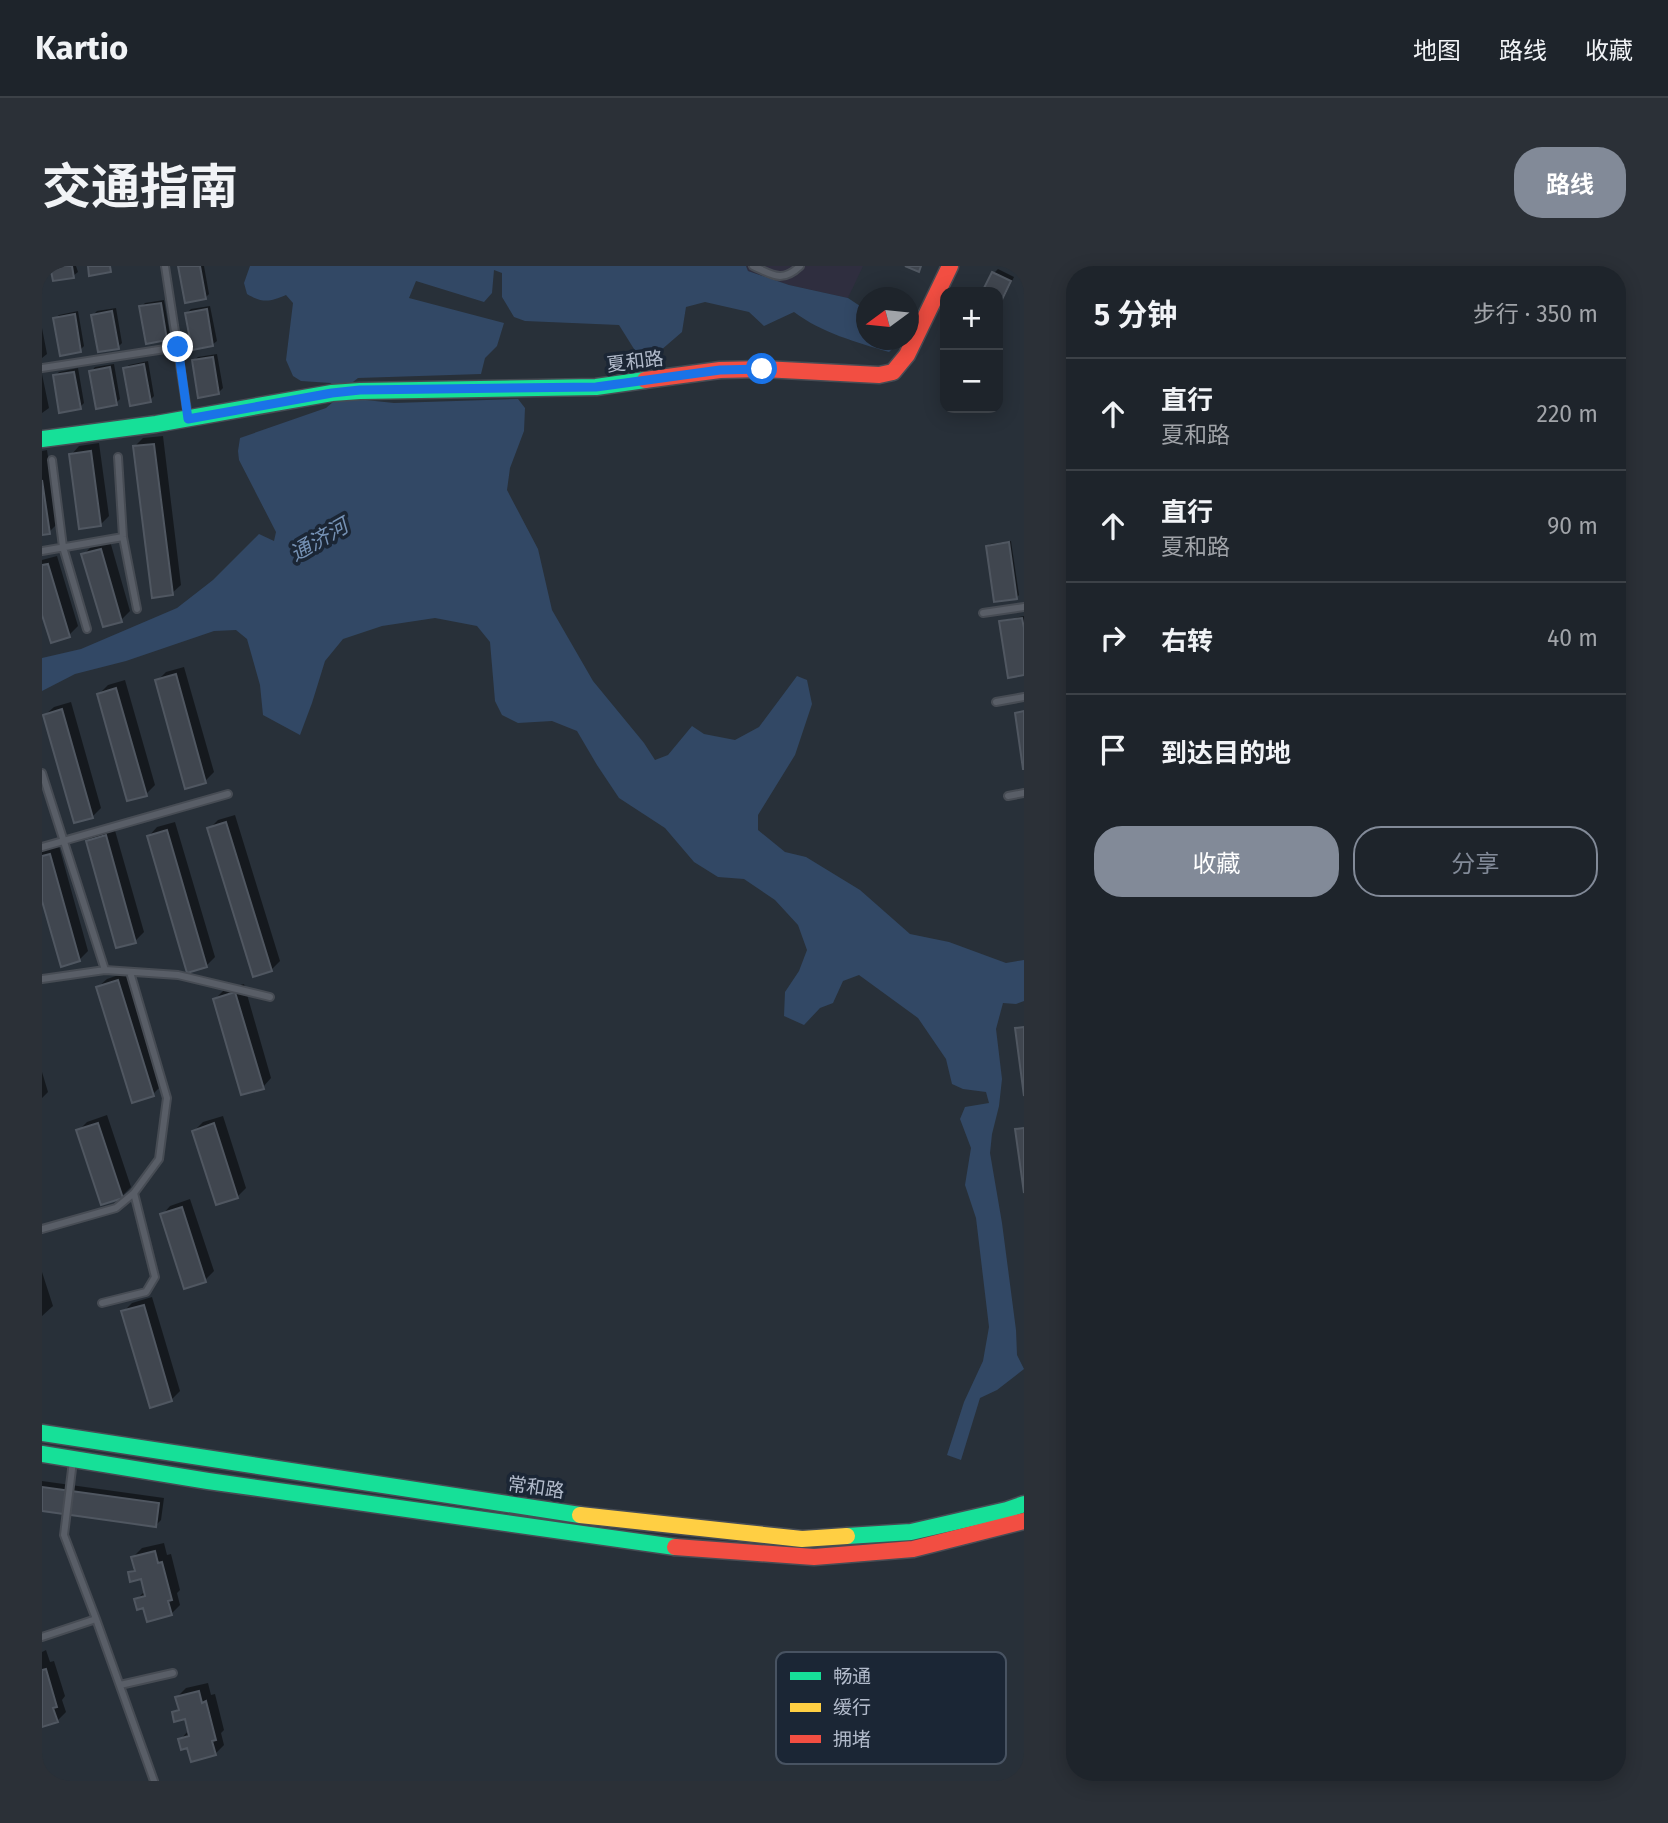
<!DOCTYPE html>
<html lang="zh">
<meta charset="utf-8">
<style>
body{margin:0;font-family:"Fira Sans","Noto Sans SC",sans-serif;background:#2b3037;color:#f1f3f6}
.controls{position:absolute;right:21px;top:21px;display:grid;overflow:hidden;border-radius:14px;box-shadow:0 4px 18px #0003}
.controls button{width:63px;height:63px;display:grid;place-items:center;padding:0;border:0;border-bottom:2px solid #3c4147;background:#1e242b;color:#f1f3f6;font:35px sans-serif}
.compass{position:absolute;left:814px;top:21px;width:63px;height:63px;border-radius:50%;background:#1e242b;box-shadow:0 4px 18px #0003;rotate:255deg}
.stop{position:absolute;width:21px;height:21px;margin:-16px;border:5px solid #1a73e8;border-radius:50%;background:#fff}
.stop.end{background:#1a73e8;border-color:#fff;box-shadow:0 2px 7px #0008}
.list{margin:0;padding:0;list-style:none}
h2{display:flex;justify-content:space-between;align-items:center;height:91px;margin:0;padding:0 28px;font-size:30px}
h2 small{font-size:23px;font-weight:400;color:#a1a4a9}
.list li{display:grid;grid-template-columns:46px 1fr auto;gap:21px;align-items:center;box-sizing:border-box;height:112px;padding:0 28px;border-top:2px solid #3c4147}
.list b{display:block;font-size:26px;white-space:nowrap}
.list p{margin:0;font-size:23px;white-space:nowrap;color:#a1a4a9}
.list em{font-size:23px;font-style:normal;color:#a1a4a9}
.actions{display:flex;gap:14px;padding:21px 28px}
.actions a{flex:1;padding:16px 0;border:2px solid #828a98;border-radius:28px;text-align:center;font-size:24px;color:#828a98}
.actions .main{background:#828a98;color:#fff}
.icon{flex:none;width:38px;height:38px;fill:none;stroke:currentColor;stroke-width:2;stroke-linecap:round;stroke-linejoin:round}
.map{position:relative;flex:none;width:982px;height:1515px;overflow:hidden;border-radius:28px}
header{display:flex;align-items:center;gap:42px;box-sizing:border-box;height:98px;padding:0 35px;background:#1e242b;border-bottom:2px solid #3c4147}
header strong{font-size:33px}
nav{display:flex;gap:38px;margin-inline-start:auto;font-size:24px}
.intro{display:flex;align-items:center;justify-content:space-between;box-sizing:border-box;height:168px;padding:0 42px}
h1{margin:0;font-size:49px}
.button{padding:18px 32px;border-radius:28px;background:#828a98;color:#fff;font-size:24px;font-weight:700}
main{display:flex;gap:42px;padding:0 42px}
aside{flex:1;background:#1e242b;border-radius:28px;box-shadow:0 4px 18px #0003}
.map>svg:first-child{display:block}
.medical{fill:#2f2e3f}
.water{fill:#324865}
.shadow{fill:#0007}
.building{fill:#40464f;stroke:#505761;stroke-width:2}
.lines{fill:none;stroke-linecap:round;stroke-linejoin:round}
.lane-casing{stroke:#474c54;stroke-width:10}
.fast-casing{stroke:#474c54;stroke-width:19}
.slow-casing{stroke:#474c54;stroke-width:19}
.jam-casing{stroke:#474c54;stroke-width:19}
.lane{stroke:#595e67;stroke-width:6}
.fast{stroke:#16e098;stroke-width:16}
.slow{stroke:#ffcf43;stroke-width:16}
.jam{stroke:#f24e42;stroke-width:16}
.route{stroke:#1a73e8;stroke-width:9}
.labels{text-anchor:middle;stroke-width:7;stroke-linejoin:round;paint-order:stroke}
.street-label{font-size:19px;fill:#b2bbcb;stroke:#1b2635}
.water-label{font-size:21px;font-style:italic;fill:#7692b5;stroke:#1b2635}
.key{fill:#1b2635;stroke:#485362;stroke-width:2}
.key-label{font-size:19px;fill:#b2bbcb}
</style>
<header>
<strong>Kartio</strong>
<nav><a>地图</a><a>路线</a><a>收藏</a></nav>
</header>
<div class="intro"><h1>交通指南</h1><a class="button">路线</a></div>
<main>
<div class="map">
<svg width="982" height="1515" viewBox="0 0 982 1515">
<rect width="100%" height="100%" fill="#283039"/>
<!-- medical -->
<path class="medical" d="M704,0h117l-15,32 -59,-13 -41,-14z"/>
<!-- water -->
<path class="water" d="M208,0h496l2,5 41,14 59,13 18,12v30h36l-13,12c-33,-10 -67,-19 -95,-40l-30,14 -15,-14 -44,-10 -19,5 -4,25 -29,25h-14l-20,-32 -94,-4 -11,-4 -12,-20v-24l-8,-3 -2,23 -8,9 -68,-21 -7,17 95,25 -7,23 -12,12 -4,16 -123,4 -5,4 -3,6 6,11 38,4 124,-4 7,9 -1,23 -14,37 -3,22 31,59 14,61 41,71 51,62 11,17 13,-5 24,-29 12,8 31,6 24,-13 38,-51 10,4 5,24 -17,51 -37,60v15l27,22 21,5 54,33 50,44 39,8 57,21 18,-3v41l-8,3 -13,-1 -7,26 6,50 -3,27 -7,28 -2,19 12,70 14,107 1,25 7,14 -27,21 -17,8 -19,62 -14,-5 17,-53 19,-41 6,-34 -13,-109 -11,-33 6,-37 -11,-29 5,-12 24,-4 -3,-11 -23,-3 -11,-5 -6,-25 -28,-41 -59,-43 -16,6 -10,22 -13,5 -16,17 -20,-9 1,-24 14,-21 8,-21 -9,-25 -23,-25 -31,-21 -26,-2 -24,-15 -29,-34 -46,-30 -22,-33 -20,-34 -25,-10 -34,2 -16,-8 -7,-14 -5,-59 -13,-16 -42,-8 -53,8 -39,13 -18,22 -13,42 -12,32 -37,-20 -3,-30 -13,-46 -11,-9 -22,1 -88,30 -51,13 -33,17v-33l39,-9 96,-41 36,-28 46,-46 15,7 2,-9 -37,-72 -1,-9 2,-13 86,-30 7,-6 1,-14 -3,-5 -30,-2 -8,-5 -7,-16 7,-57 -7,-8c-16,7 -24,8 -39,-1l-3,-11z"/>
<!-- shadow -->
<path class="shadow" d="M10,0h24l2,6 -5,4z
M138,0h24l5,28 -4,4z
M956,3l16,8 -16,33v-18h-14l10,-19z
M122,34l6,35 -4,4 -25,-32 4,-4z
M168,40l7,35 -5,4 -25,-32 4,-4z
M74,42l6,35 -4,4 -25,-32 4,-4z
M36,45l6,35 -4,4 -25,-31 4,-4z
M0,62l5,26 -5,4z
M175,88l6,34 -5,5 -25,-32 5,-4z
M106,95l6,35 -4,4 -25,-31 4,-4z
M72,98l6,35 -4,4 -25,-31 4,-5z
M36,102l6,35 -4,4 -25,-31 4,-4z
M0,108l7,34 -7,5z
M121,170l18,149 -9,8 -38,-146 9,-9z
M57,177l10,73 -9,9 -29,-70 8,-9z
M5,184l11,73 -9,9 -7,1v-82z
M68,275l20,70 -9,9 -38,-65 9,-9z
M969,275l8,54 -2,2 -29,-51 2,-2z
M15,290l21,70 -9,9 -27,-26v-49z
M982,350v57l-23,-51 3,-2z
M142,401l30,105 -9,9 -48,-100 9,-9z
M83,414l30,105 -9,9 -47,-100 9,-9z
M29,436l30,106 -8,8 -48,-101 9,-8z
M193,549l45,146 -9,9 -62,-141 9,-9z
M133,556l40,135 -9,9 -57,-130 8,-9z
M72,561l30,105 -9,9 -47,-100 9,-8z
M17,580l29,105 -9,9 -37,-66v-43z
M85,706l35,113 -9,9 -55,-107 9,-8z
M202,718l27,94 -8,9 -48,-88 9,-9z
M0,806l6,20 -6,6z
M65,849l24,72 -9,9 -44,-65 9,-9z
M181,850l23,72 -9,9 -43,-66 9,-9z
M148,933l24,72 -9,9 -43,-65 8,-9z
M0,1006l11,34 -11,10z
M110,1031l28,94 -9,9 -48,-88 9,-9z
M0,1215l122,17 -3,22 -5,5 -114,-15z
M122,1277l3,12 4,-1 9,36 -3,3 3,12 -9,9 -26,-8 -9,-6 9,-9 -3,-14 -12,-4 6,-6 -3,-10 9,-9z
M4,1384l4,12 4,-1 11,35 -3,4 4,12 -9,9 -15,4v-73z
M166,1417l3,12 4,-1 9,36 -3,3 3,12 -9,9 -26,-8 -9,-6 9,-10 -3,-13 -12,-4 6,-6 -3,-10 9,-9z"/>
<!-- building -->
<path class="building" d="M8,0h22l2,12 -21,3z
M46,0h22l1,6 -22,4z
M136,0h22l6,33 -21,4z
M863,0h16l-2,6z
M950,6l19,9 -13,27v-16h-16z
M119,37l6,37 -21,4 -7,-38z
M165,43l6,37 -21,4 -7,-37z
M70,45l7,38 -21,3 -7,-37z
M33,48l6,38 -21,4 -7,-38z
M171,91l6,37 -21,4 -6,-38z
M102,98l7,38 -21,4 -7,-38z
M68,101l7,38 -21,4 -7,-38z
M32,106l7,37 -22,4 -6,-38z
M112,178l19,151 -21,3 -19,-152z
M49,185l10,75 -22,3 -10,-75z
M0,214l8,54 -8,1z
M967,276l8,57 -23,3 -8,-56z
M59,283l21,73 -19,5 -22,-73z
M6,298l22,73 -19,6 -9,-28v-50z
M980,352l2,10v47l-16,3 -9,-57z
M134,408l30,109 -21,6 -30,-109z
M74,422l31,108 -20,5 -30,-107z
M20,443l31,109 -19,5 -31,-108z
M982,445v58h-1l-8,-56z
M184,556l46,149 -19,6 -46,-149z
M125,564l40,137 -20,6 -40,-137z
M64,569l30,108 -20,5 -30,-107z
M8,588l30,107 -19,6 -19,-66v-45z
M76,714l36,116 -22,7 -36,-116z
M193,726l29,97 -23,6 -28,-96z
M982,761v69l-9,-68z
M56,857l25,75 -22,7 -25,-75z
M172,857l24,75 -22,7 -24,-74z
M982,862v65l-9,-64z
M140,941l24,75 -22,7 -24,-75z
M102,1039l28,96 -22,7 -29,-97z
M0,1221l117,16 -3,24 -114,-16z
M113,1285l3,12 4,-1 10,38 -4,1 4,14 -25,7 -4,-14 -6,2 -3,-11 11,-3 -4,-17 -11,3 -2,-10 7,-1 -4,-14z
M4,1403l11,38 -4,1 5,14 -16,5v-57z
M157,1425l3,12 4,-2 10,39 -4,1 4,14 -25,7 -4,-14 -6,2 -3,-11 11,-3 -4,-17 -11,3 -2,-10 7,-2 -4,-13z"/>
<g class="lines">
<defs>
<path id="lane" d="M123,0l23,151
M711,0c20,9 29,17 47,0
M0,102l136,-21
M76,191l5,80 14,72
M10,194l11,87 24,82
M0,285l81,-14
M941,347l41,-6
M954,436l28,-5
M0,507l63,197
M966,530l16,-3
M0,581l186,-53
M0,713l63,-9 73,5 92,22
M0,963l74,-21 18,-15 25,-34 8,-61 -37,-126
M60,1037l44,-11 9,-15 -21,-84
M31,1195l-9,74 32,84 58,162
M0,1371l54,-18
M78,1419l53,-12"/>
<path id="fast" d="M0,173l114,-15 176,-31 28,-2 236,-4 49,-7
M0,1167l538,82
M0,1188l166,27 467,66
M805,1270l64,-4 96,-22 17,-6"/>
<path id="slow" d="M538,1249l222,24 45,-3"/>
<path id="jam" d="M603,114l75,-10 43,-1 116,6 14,-3 14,-17 43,-89
M633,1281l139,10 99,-8 111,-28"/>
</defs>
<!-- lane casing -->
<use href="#lane" class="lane-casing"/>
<!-- fast casing -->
<use href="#fast" class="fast-casing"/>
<!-- slow casing -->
<use href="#slow" class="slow-casing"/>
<!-- jam casing -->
<use href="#jam" class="jam-casing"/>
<!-- lane -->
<use href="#lane" class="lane"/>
<!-- fast -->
<use href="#fast" class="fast"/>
<!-- slow -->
<use href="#slow" class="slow"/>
<!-- jam -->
<use href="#jam" class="jam"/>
</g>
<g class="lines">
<!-- route -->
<path class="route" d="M136,81l10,72 144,-26 28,-3 236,-3 124,-17 42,-1"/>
</g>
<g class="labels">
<!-- street labels -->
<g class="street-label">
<text transform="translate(593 95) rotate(-7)" y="7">夏和路</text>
<text transform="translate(494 1221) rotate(8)" y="7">常和路</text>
</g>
<!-- water labels -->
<g class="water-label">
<text transform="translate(277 274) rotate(-30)" y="7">通济河</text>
</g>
</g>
<!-- legend -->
<rect x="734" y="1386" width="230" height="112" rx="10" class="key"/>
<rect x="748" y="1406" width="31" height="8" fill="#16e098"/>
<rect x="748" y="1437" width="31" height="9" fill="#ffcf43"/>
<rect x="748" y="1469" width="31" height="8" fill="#f24e42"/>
<g class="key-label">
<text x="791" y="1417">畅通</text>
<text x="791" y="1448">缓行</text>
<text x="791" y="1480">拥堵</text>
</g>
</svg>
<div class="controls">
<button>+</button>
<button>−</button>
</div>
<svg class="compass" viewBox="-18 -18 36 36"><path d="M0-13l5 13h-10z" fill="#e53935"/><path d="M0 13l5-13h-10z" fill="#a1a4a9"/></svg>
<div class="stop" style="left:720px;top:103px"></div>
<div class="stop end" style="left:136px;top:81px"></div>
</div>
<aside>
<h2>5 分钟<small>步行 · 350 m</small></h2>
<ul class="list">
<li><svg class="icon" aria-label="ahead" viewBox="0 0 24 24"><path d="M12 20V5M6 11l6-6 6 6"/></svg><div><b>直行</b><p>夏和路</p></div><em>220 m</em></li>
<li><svg class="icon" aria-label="ahead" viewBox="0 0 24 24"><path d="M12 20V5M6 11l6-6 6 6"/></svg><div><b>直行</b><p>夏和路</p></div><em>90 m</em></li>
<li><svg class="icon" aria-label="right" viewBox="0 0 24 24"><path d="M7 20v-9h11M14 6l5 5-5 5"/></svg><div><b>右转</b></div><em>40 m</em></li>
<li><svg class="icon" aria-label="arrive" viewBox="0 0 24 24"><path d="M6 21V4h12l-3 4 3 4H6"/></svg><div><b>到达目的地</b></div></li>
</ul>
<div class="actions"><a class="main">收藏</a><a>分享</a></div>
</aside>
</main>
